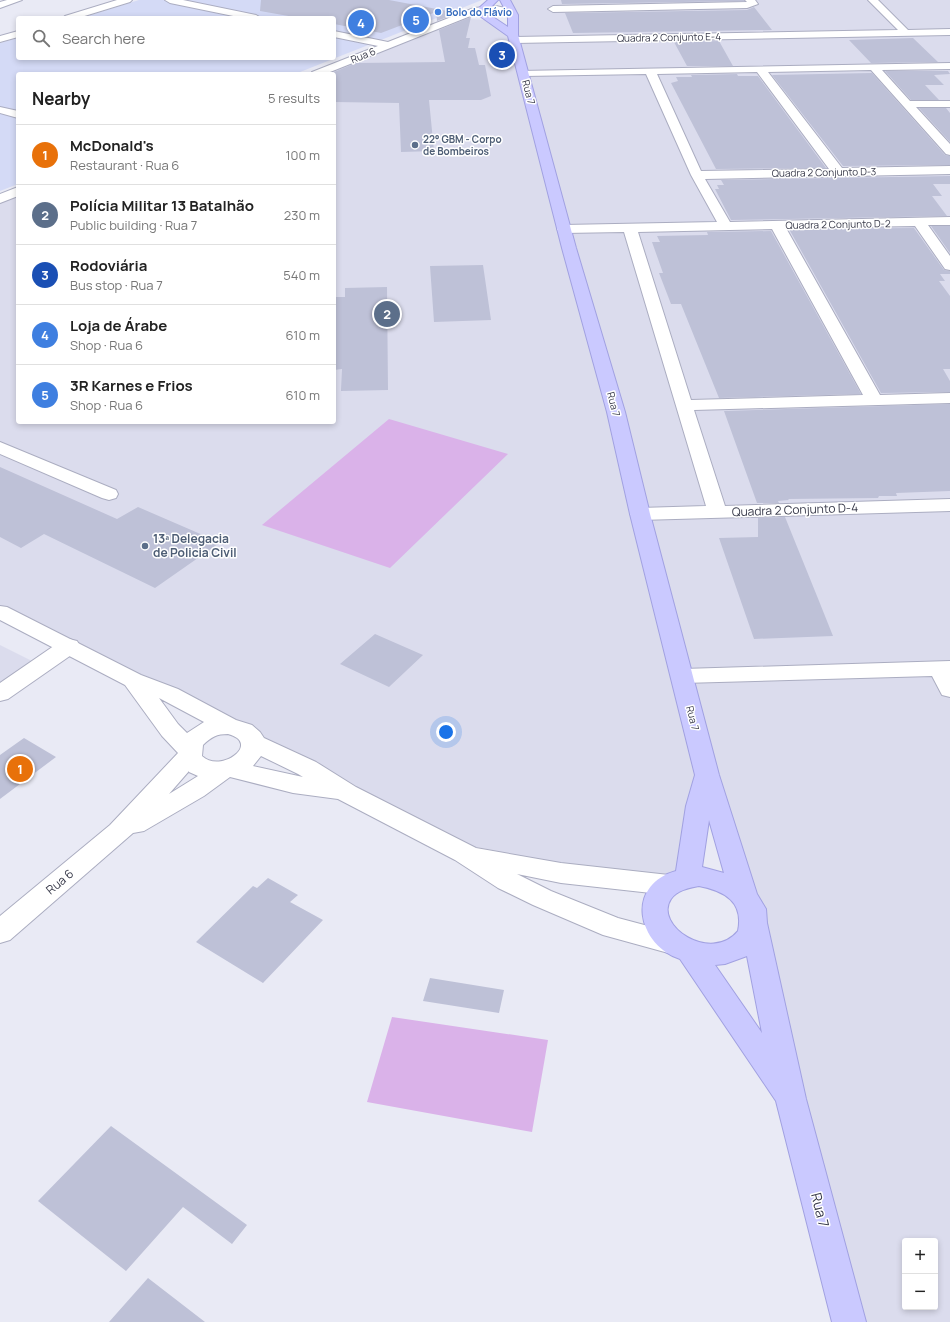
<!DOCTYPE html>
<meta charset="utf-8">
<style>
body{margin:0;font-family:Manrope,sans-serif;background:#f2f2f2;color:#222}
.controls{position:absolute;right:12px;bottom:12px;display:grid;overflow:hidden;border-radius:4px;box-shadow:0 2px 6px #0003}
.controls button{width:36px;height:36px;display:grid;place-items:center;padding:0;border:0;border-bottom:1px solid #e0e0e0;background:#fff;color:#222;font:20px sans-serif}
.you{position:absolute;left:446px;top:732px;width:14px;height:14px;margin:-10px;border:3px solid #fff;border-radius:50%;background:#1a73e8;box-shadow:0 0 0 6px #1a73e833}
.badge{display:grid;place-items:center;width:26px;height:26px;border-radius:50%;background:#1e5985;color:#fff;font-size:13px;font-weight:700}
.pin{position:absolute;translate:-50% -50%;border:2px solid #fff;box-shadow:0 1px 4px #0006}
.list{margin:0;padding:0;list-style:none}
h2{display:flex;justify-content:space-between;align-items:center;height:52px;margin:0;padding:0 16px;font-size:17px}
h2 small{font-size:13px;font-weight:400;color:#767676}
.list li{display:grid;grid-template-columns:26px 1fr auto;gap:12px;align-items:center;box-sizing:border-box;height:60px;padding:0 16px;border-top:1px solid #e0e0e0}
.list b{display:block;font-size:15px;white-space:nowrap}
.list p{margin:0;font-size:13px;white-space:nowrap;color:#767676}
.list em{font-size:13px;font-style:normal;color:#767676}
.icon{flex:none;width:22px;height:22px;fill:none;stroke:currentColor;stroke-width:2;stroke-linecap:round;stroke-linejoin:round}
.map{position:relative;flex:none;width:950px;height:1322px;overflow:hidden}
.search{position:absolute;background:#fff;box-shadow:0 2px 6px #0003;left:16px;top:16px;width:320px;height:44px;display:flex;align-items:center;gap:10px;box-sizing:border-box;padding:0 14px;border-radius:4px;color:#767676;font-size:15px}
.panel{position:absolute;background:#fff;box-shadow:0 2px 6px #0003;left:16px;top:72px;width:320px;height:352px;border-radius:4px}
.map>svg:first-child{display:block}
.residential{fill:#dbdced;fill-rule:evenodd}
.commercial{fill:#d4daf6}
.green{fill:#dab2e9}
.building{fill:#bec1d7}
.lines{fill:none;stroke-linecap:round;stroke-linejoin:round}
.minor-casing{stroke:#abadc1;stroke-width:2}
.tertiary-casing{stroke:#abadc1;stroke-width:2}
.secondary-casing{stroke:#a1a1e1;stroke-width:2}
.minor{fill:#fff;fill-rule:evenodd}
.tertiary{fill:#fff;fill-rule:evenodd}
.secondary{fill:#cac9ff;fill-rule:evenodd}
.shop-dot{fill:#3f7fe0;stroke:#fff;stroke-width:1.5}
.service-dot{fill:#5c6f8a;stroke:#fff;stroke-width:1.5}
.labels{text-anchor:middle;stroke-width:3;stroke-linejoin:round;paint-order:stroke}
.far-shop-label{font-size:10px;font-weight:bold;fill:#366cbe;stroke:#fff;text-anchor:start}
.far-street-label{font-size:10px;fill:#373949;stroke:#fff}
.far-service-label{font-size:10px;font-weight:bold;fill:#4e5e75;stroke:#fff;text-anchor:start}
.street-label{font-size:12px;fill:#373949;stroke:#fff}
.service-label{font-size:12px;font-weight:bold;fill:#4e5e75;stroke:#fff;text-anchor:start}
.near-street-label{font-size:14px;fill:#373949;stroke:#fff}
</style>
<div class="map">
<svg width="950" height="1322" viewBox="0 0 950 1322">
<rect width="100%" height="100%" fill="#e9eaf5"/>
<!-- residential -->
<path class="residential" d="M506,0h444v1322h-102l-145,-555 -15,110 -19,8 -198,-39 -471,-241v-409l18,-7v233h316v-348h-26l131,-52 27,-3 21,1 26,15zM905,1241h30v66h-30z
M0,645l32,16 -32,22z"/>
<!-- commercial -->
<path class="commercial" d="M139,0h343l-187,74h-277v110l-18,7v-148l18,-5v20h316v-40h-253z"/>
<!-- green -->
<path class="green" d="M389,419l119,35 -118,114 -128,-43z
M392,1017l156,23 -16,92 -165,-30z"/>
<!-- building -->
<path class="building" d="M261,0h128l69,13 -21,8 -1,-9 -55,21 -47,-9v-6h-34l-40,-7z
M561,0h183v1l-182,3z
M754,7l18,23 -199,3 -8,-20 182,-3z
M471,17l-5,21h4l-2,10h7l4,17h6l6,31 -10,4h-52l5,51 -33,1 -2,-49 -65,-1v-30l22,-9 89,-1 -6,-32z
M913,38l25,24 -67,1 -22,-23z
M719,41l14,25h-46l-13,-24z
M885,71h63l2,3 -16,1 10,10h-19l14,15h-28z
M872,73l73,82 5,1v9l-107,1 -71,-91z
M737,74l1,2h20l68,92 -110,1 -45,-86 7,-2 -2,-4h16l-1,-2z
M919,108h27l4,5v29z
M950,176v8h-17l9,12h-10l15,20 -216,4 -16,-31h4l-2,-4h7l-3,-5z
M931,226h19v27z
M914,228l30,42 6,1v3h-10l5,7h-6l11,15v73h-7l7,12v11l-69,1 -92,-164z
M771,231l90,163 -142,4 -38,-94h-10l-12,-31h4l-11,-31h8l-3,-6 51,-1 -1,-3z
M483,265l8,55 -57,2 -4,-56z
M387,287l1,103 -47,1 1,-22 -8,1v-73h11v-9z
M950,404v87l-54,2 1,3h-18l-1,2 -90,1 1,1 -11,1 1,2h-22l-33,-92z
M0,467l117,52 21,-12 81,35 -1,2 -63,44 -111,-54 -23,14 -21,-11z
M785,517l34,84 14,35 -79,3 -35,-101 39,-1v-19z
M375,634l48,21 -34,32 -49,-23z
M24,738l32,19 -56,42v-44z
M268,878l30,17 -8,7 33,18 -60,63 -67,-41 57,-56 4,2z
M430,978l74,12 -5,23 -76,-12z
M111,1126l136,99 -15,19 -49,-37 -57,64 -88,-70z
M148,1278l57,44h-96z"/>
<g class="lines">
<defs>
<path id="minor" d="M7,0h15l-22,8v-6z
M165,0h18l73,15 5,3h-18l-73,-15z
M745,0h10l3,4 -11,4 -194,4 -5,-3 5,-3 194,-4z
M868,0h10l30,30 42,-1v6l-435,8 -5,-3 5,-3 383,-7z
M334,31l54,11 5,3 -5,3 -54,-11z
M950,63v6l-68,1 28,31h40v6h-34l34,37v11l-4,-1 -75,-84 -103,2 74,96 108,-2v8l-245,5 25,43 220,-5v8h-22l22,31v14l-5,-1 -30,-43 -129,2 94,167 70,-2v10l-256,7 31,96 225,-7v12l-310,9 -7,-2 -3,-4 3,-4 7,-2 66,-2 -82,-274 -60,1 -5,-1 -2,-3 2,-3 5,-1 153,-3 -26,-47 -45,-101 -122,2 -5,-3 1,-2zM757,72l72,97 -128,2 -44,-97zM772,229l91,166 -172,5 -53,-168z
M0,107l18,4v7l-18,-5z
M0,442l116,48 2,4 -2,4 -7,2 -7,-2 -102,-44z
M69,639l8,2 3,5 -3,5 -69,48 -8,2v-18l61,-42z
M950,661v36l-8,-2 -10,-19 -249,7 -8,-2 -3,-5 3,-5 8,-2z"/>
<path id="tertiary" d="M117,0h15l-2,2 -52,16h-15l2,-2z
M496,6l18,4 2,2 -5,3 -15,-3 -18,1 -153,61h-14l1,-2 162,-64z
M18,31v6l-18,5v-6z
M18,187v9l-18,7v-9z
M0,606l7,1 134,68 37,14 58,31 16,5 8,7 4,6 52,24 40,25 120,61 85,15 108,12 9,3 4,7 -4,7 -9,3 -108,-12 -44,-9 34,17 67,27 64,17 4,8 -4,8 -10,3 -69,-19 -70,-30 -35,-17 -43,-28 -117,-61 -45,-6 -63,-16 -26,19 -60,35 -11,2 -123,107 -10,3v-27l110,-91 68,-72 -16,-17 -37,-51 -125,-65zM159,698l45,24 -17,11 -9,-9zM228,734c34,9 -7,40 -26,22l1,-11c8,-8 14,-11 25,-11zM261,756l37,18 5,3 -50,-11zM189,772l9,4 -29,18 20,-23z"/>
<path id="secondary" d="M488,0h10l-11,11v2l21,14v-12l-8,-15h10l8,15v20l58,213 49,164 25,102 69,261 38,119 9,15 1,14 39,176 60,223h-34l-56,-221 -96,-142c-43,-14 -55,-74 -4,-88l10,-65 9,-31 -65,-261 -23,-102 -45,-164 -54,-212 -31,-22 2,-6zM709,820l15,53 -22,-6zM699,886c26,5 45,16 39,45 -27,33 -85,-6 -67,-32 6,-9 18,-11 28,-13zM747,956l15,77 -47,-68 10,-1z"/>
</defs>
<!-- minor casing -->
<use href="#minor" class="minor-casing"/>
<!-- tertiary casing -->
<use href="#tertiary" class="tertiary-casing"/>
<!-- secondary casing -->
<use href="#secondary" class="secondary-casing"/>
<!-- minor -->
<use href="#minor" class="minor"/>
<!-- tertiary -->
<use href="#tertiary" class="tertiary"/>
<!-- secondary -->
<use href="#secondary" class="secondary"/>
</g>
<!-- markers -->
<circle class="shop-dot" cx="438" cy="12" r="4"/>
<g class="service-dot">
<circle cx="415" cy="145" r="4"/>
<circle cx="145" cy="546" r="4"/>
</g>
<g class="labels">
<!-- far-shop labels -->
<g class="far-shop-label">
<text x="446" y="16">Bolo do Flávio</text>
</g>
<!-- far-street labels -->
<g class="far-street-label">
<text transform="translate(669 37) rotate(-1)" y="4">Quadra 2 Conjunto E-4</text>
<text transform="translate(363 55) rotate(-22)" y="4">Rua 6</text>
<text transform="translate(529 92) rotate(75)" y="4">Rua 7</text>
<text transform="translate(824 172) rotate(-1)" y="4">Quadra 2 Conjunto D-3</text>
<text transform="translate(838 224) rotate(-1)" y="4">Quadra 2 Conjunto D-2</text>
<text transform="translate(614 404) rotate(75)" y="4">Rua 7</text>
<text transform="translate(693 718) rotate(76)" y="4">Rua 7</text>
</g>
<!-- far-service labels -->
<g class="far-service-label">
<text x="423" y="143">22° GBM - Corpo<tspan x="423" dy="12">de Bombeiros</tspan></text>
</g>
<!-- street labels -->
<g class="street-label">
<text transform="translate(795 510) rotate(-2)" y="4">Quadra 2 Conjunto D-4</text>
<text transform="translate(60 882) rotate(-40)" y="4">Rua 6</text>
</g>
<!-- service labels -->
<g class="service-label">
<text x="153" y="543">13ª Delegacia<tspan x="153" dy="14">de Policia Civil</tspan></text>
</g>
<!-- near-street labels -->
<g class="near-street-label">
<text transform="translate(820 1210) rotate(76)" y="5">Rua 7</text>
</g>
</g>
</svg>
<div class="controls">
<button>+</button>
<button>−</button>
</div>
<div class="you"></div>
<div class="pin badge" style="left:20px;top:769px;background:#e8710a">1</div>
<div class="pin badge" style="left:387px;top:314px;background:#5c6f8a">2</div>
<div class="pin badge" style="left:502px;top:55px;background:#1a4fb4">3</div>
<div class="pin badge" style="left:361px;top:23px;background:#3f7fe0">4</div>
<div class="pin badge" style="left:416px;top:20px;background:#3f7fe0">5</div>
<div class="search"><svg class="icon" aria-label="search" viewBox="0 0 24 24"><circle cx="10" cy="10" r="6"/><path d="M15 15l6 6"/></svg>Search here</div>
<section class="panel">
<h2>Nearby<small>5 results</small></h2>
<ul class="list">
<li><span class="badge" style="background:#e8710a">1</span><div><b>McDonald's</b><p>Restaurant · Rua 6</p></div><em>100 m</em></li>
<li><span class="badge" style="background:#5c6f8a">2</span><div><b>Polícia Militar 13 Batalhão</b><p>Public building · Rua 7</p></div><em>230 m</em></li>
<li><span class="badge" style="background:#1a4fb4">3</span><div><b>Rodoviária</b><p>Bus stop · Rua 7</p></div><em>540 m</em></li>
<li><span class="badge" style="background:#3f7fe0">4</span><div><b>Loja de Árabe</b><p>Shop · Rua 6</p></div><em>610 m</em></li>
<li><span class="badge" style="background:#3f7fe0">5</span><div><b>3R Karnes e Frios</b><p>Shop · Rua 6</p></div><em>610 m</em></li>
</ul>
</section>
</div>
